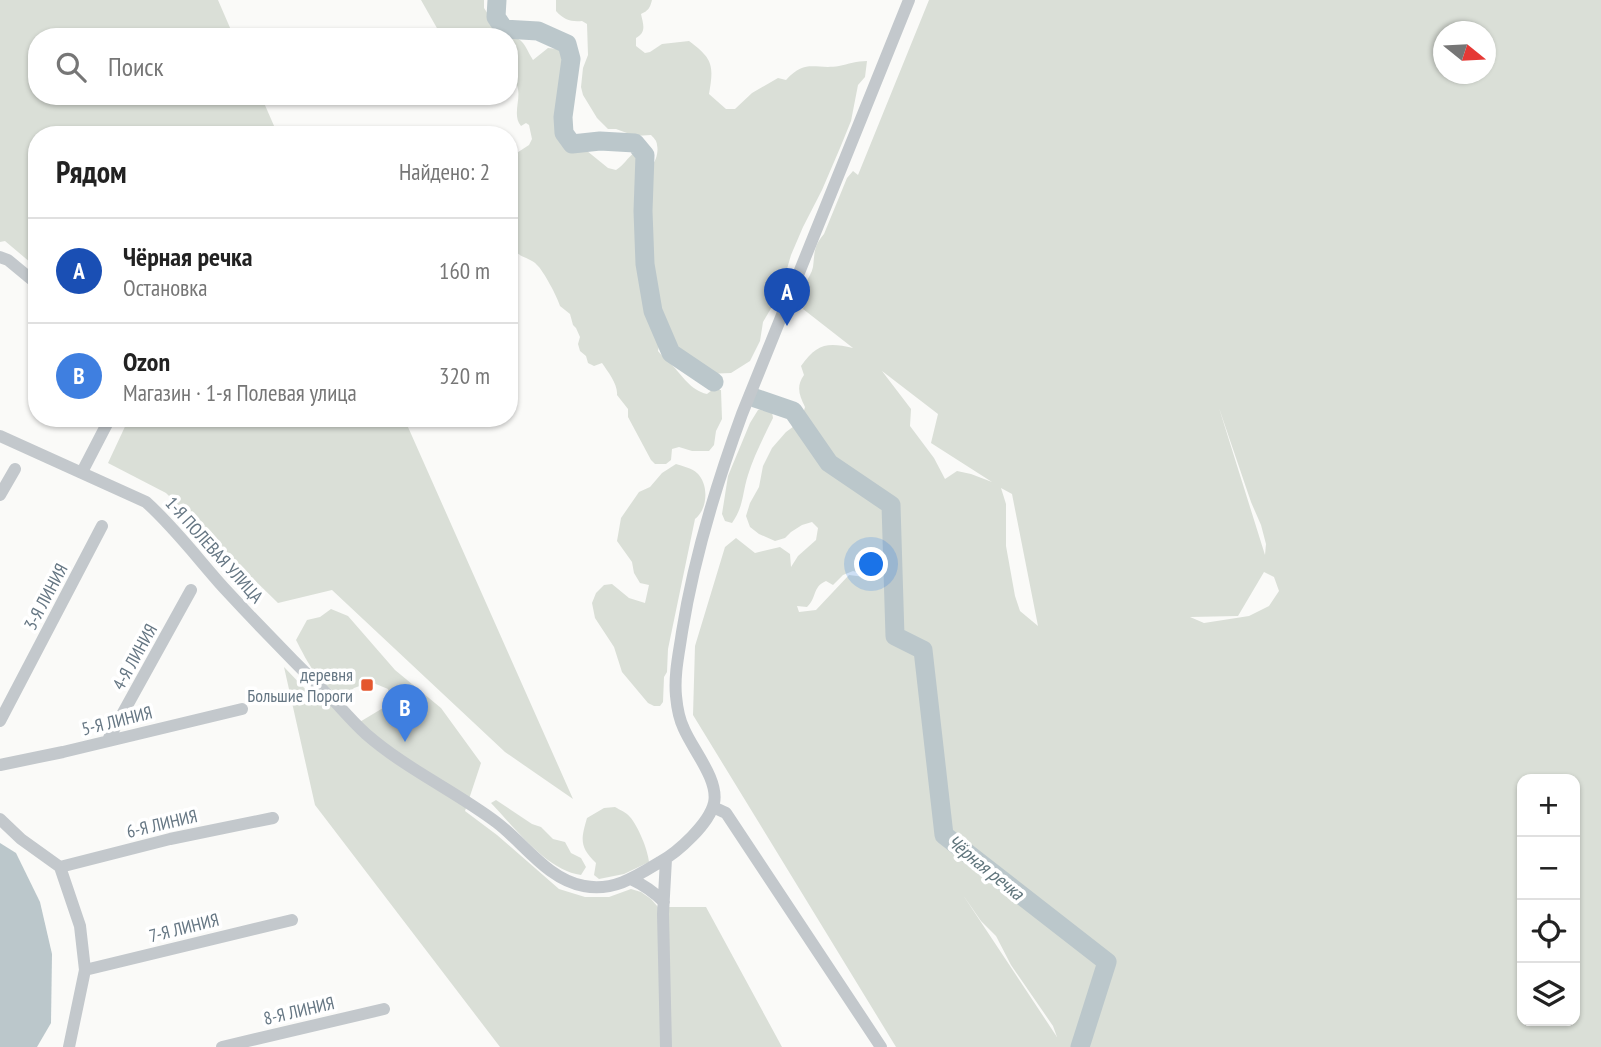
<!DOCTYPE html>
<html lang="ru">
<meta charset="utf-8">
<style>
body{margin:0;font-family:"PT Sans Narrow",sans-serif;background:#f6f6f6;color:#222}
.controls{position:absolute;right:21px;bottom:21px;display:grid;overflow:hidden;border-radius:14px;box-shadow:0 2px 5px #0004}
.controls button{width:63px;height:63px;display:grid;place-items:center;padding:0;border:0;border-bottom:2px solid #e0e0e0;background:#fff;color:#222;font:35px sans-serif}
.compass{position:absolute;left:1433px;top:21px;width:63px;height:63px;border-radius:50%;background:#fff;box-shadow:0 2px 5px #0004;rotate:108deg}
.you{position:absolute;left:872px;top:565px;width:24px;height:24px;margin:-18px;border:5px solid #fff;border-radius:50%;background:#1a73e8;box-shadow:0 0 0 10px #1a73e833}
.badge{display:grid;place-items:center;width:46px;height:46px;border-radius:50%;background:#111827;color:#fff;font-size:23px;font-weight:700}
.pin{position:absolute;translate:-50% -58px;filter:drop-shadow(0 2px 4px #0008)}
.pin::after{content:'';position:absolute;top:37px;width:24px;height:21px;background:inherit;clip-path:polygon(0 0,100% 0,50% 100%)}
.list{margin:0;padding:0;list-style:none}
h2{display:flex;justify-content:space-between;align-items:center;height:91px;margin:0;padding:0 28px;font-size:30px}
h2 small{font-size:23px;font-weight:400;color:#767676}
.list li{display:grid;grid-template-columns:46px 1fr auto;gap:21px;align-items:center;box-sizing:border-box;height:105px;padding:0 28px;border-top:2px solid #e0e0e0}
.list b{display:block;font-size:26px;white-space:nowrap}
.list p{margin:0;font-size:23px;white-space:nowrap;color:#767676}
.list em{font-size:23px;font-style:normal;color:#767676}
.icon{flex:none;width:38px;height:38px;fill:none;stroke:currentColor;stroke-width:2;stroke-linecap:round;stroke-linejoin:round}
.map{position:relative;flex:none;width:1601px;height:1047px;overflow:hidden}
.search{position:absolute;background:#fff;box-shadow:0 2px 5px #0004;left:28px;top:28px;width:490px;height:77px;display:flex;align-items:center;gap:18px;box-sizing:border-box;padding:0 24px;border-radius:28px;color:#767676;font-size:26px}
.panel{position:absolute;background:#fff;box-shadow:0 2px 5px #0004;left:28px;top:126px;width:490px;height:301px;border-radius:28px}
.map>svg:first-child{display:block}
.green{fill:#dadfd7;fill-rule:evenodd}
.water{fill:#bbc7cb}
.lines{fill:none;stroke-linecap:round;stroke-linejoin:round}
.river{stroke:#bbc7cb;stroke-width:19}
.minor{stroke:#c3c8cc;stroke-width:12}
.poi-dot{fill:#e4572e;stroke:#fff;stroke-width:2.5}
.labels{text-anchor:middle;stroke-width:7;stroke-linejoin:round;paint-order:stroke}
.street-label{font-size:18px;fill:#657683;stroke:#fff}
.poi-label{font-size:18px;fill:#657683;stroke:#fff;text-anchor:end}
.water-label{font-size:19px;font-style:italic;fill:#60757c;stroke:#fff}
</style>
<div class="map">
<svg width="1601" height="1047" viewBox="0 0 1601 1047">
<rect width="100%" height="100%" fill="#fafaf8"/>
<!-- green -->
<path class="green" d="M0,0h218l16,37h-197v59h224l17,39h-241v133l-32,-27 -5,1z
M421,0h63v8l17,26c24,4 21,8 32,26l15,-12 10,1 5,5c-2,29 -8,58 -1,86l14,2 32,26 8,2c8,-5 11,-12 19,-18 3,9 0,17 1,25 13,-2 24,-19 21,-32 0,-4 -3,-7 -6,-10l-16,1 -19,-7h-8l-11,-11 -14,-23 -2,-8 2,-19 5,-13 -1,-31 -5,-3c-11,1 -18,-1 -26,-10v-11h96c-2,8 -4,11 -11,14 2,10 6,18 -5,24v8l9,7 5,-1 12,-8 27,-3c24,18 25,24 20,53l17,15h9l17,-16 26,-15 8,2c20,-22 29,-10 53,-14 9,-2 18,-5 28,-5l-2,16 -7,8 -7,36 -11,27 -18,42 -19,37 -12,28 -11,38 -17,29 -3,19 -10,20 -19,12 -25,1 -12,-3 -9,-4 -11,-14 -10,-18 -4,6 -2,10c4,5 8,9 13,13 12,12 19,26 36,30l5,-4h9l1,29 -6,12 -2,14 -5,6h-17l-13,-4 -7,2 -1,11 -5,4h-11l-4,-4 -23,-43v-8l-11,-14c1,-11 -9,-23 -15,-32l-8,3 -6,-3 -2,-7 -6,-5 -2,-7 2,-7 -4,-9 -3,-3 -3,-11 -10,-8c-2,-8 -17,-36 -23,-41 -5,-6 -14,-7 -20,-12l-6,-24 -2,-71 20,-13 3,-6 -3,-14 -3,-2 -5,3c-12,-14 8,-38 -12,-49v-40h-67z
M929,0h672v1047h-705l-203,-332 2,-69 30,-99 11,-9 19,15 25,-6 10,7 1,13 7,-11 18,-16 2,-12 -6,-6 -10,3 -11,7 -6,6 -10,3 -16,-7 -9,-7 -4,-11 4,-13 9,-16 4,-21 9,-18 14,-16 15,-11 4,-14c-6,-12 -9,-21 -1,-32l-3,-9c16,-23 27,-24 52,-18l-50,-39 3,-7 -6,3c-4,-15 10,-24 13,-38 2,-15 0,-20 11,-33l23,-56 6,-7 5,4zM1444,32h42v42h-42zM882,371l56,43 -7,29 61,39 -21,-8 -14,-3 -12,8 -11,-21 -24,-32 1,-17zM1219,408l32,94 10,23 5,19 -1,11zM1001,488l11,6 26,132 -18,-15 -5,-15 -9,-50v-42zM853,571l10,3 2,3 -16,-2 -33,35 -17,2 -2,-6 10,1c10,-9 5,-20 19,-26l7,4 10,-10zM1264,572l10,5 5,14 -10,15 -20,10 -45,7 -14,-6 48,-1zM1522,779h53v242h-53zM963,895l18,26 15,15 15,29 42,61 4,11z
M767,407l5,5 1,6c-9,18 -19,38 -25,57 -6,19 -4,31 -16,48l-7,-2 -3,-7 6,-38 22,-53 8,-13z
M129,418h275l169,381 -68,-47 -173,-162 -54,13 -112,-110 -58,-30z
M676,464c6,2 16,4 21,9 12,11 11,36 -2,46l-27,130 -1,23 -3,5 -1,25 -3,4h-6l-6,-3 -26,-31 -8,-25 -19,-29 -3,-15 4,-10 8,-8 8,-1 17,14 16,5 4,-18 -9,-2 -6,-10 -2,-11 -15,-21 4,-23 18,-26 11,-5 12,-14z
M331,609l17,7 47,54 46,38 40,55 -16,48 32,24 62,54 26,8h24l22,-8 10,3 10,7 7,8h48l76,140h-282l-185,-242 -31,-138 24,25 25,14 20,20 35,-21 2,-9 -2,-7 -17,-7 -17,6 -9,8c-25,-7 -38,-35 -49,-56l11,-20 13,-3z
M496,800l36,24 9,3 12,12 12,3 6,11 10,5 5,9 -5,8c-34,-4 -67,-48 -90,-72z
M615,807c5,3 11,5 15,10 8,9 18,33 19,45l-25,12 -25,5 -5,-4 2,-12c-17,-16 -15,-24 -9,-45l17,-10z"/>
<!-- water -->
<path class="water" d="M0,843l16,10 24,49 12,52 -1,69 -14,24h-37z"/>
<g class="lines">
<!-- river -->
<path class="river" d="M497,0l-1,17 8,12 34,2 29,13 4,15 -8,58 1,16 8,11 28,-3 35,2 10,12 -2,56 2,53 8,47 18,42 43,29
M755,398l38,13 36,52 62,42 4,131 28,14 21,185 163,127 -27,85"/>
<!-- minor -->
<path class="minor" d="M0,257l8,3 29,24
M0,436l146,66c29,26 52,57 78,86 37,40 75,79 114,117 9,10 18,20 28,29 40,35 89,57 130,88 28,21 52,58 88,64 29,6 53,-10 76,-24 18,-10 49,-38 54,-59 5,-23 -21,-53 -30,-74 -5,-10 -7,-22 -8,-33 -2,-22 3,-43 6,-64 12,-75 34,-147 60,-218l167,-414
M82,472l28,-54
M0,495l15,-26
M0,721l102,-195
M108,740l83,-150
M0,765l63,-13 179,-43
M713,807l13,6 155,234
M0,819l21,20 39,28 20,59 5,44 -16,77
M60,867l110,-28 103,-21
M631,879c13,6 23,13 33,23
M85,970l207,-50
M222,1047l162,-38
M666,1047l-3,-133 3,-55"/>
</g>
<!-- markers -->
<rect class="poi-dot" x="360" y="678" width="14" height="14" rx="3.5"/>
<g class="labels">
<!-- street labels -->
<g class="street-label">
<text transform="translate(214 550) rotate(48)" y="6">1-Я ПОЛЕВАЯ УЛИЦА</text>
<text transform="translate(46 597) rotate(-62)" y="6">3-Я ЛИНИЯ</text>
<text transform="translate(135 657) rotate(-61)" y="6">4-Я ЛИНИЯ</text>
<text transform="translate(117 721) rotate(-14)" y="6">5-Я ЛИНИЯ</text>
<text transform="translate(162 824) rotate(-13)" y="6">6-Я ЛИНИЯ</text>
<text transform="translate(184 928) rotate(-14)" y="6">7-Я ЛИНИЯ</text>
<text transform="translate(299 1011) rotate(-13)" y="6">8-Я ЛИНИЯ</text>
</g>
<!-- poi labels -->
<g class="poi-label">
<text x="353" y="681">деревня<tspan x="353" dy="21">Большие Пороги</tspan></text>
</g>
<!-- water labels -->
<g class="water-label">
<text transform="translate(986 867) rotate(39)" y="7">Чёрная речка</text>
</g>
</g>
</svg>
<div class="controls">
<button>+</button>
<button>−</button>
<button><svg class="icon" aria-label="locate" viewBox="0 0 24 24"><circle cx="12" cy="12" r="6"/><path d="M12 2v4M12 18v4M2 12h4M18 12h4"/></svg></button>
<button><svg class="icon" aria-label="layers" viewBox="0 0 24 24"><path d="M12 4l9 5-9 5-9-5zM3 14l9 5 9-5"/></svg></button>
</div>
<svg class="compass" viewBox="-18 -18 36 36"><path d="M0-13l5 13h-10z" fill="#e53935"/><path d="M0 13l5-13h-10z" fill="#767676"/></svg>
<div class="you"></div>
<div class="pin badge" style="left:787px;top:326px;background:#1a4fb4">A</div>
<div class="pin badge" style="left:405px;top:742px;background:#3f7fe0">B</div>
<div class="search"><svg class="icon" aria-label="search" viewBox="0 0 24 24"><circle cx="10" cy="10" r="6"/><path d="M15 15l6 6"/></svg>Поиск</div>
<section class="panel">
<h2>Рядом<small>Найдено: 2</small></h2>
<ul class="list">
<li><span class="badge" style="background:#1a4fb4">A</span><div><b>Чёрная речка</b><p>Остановка</p></div><em>160 m</em></li>
<li><span class="badge" style="background:#3f7fe0">B</span><div><b>Ozon</b><p>Магазин · 1-я Полевая улица</p></div><em>320 m</em></li>
</ul>
</section>
</div>
